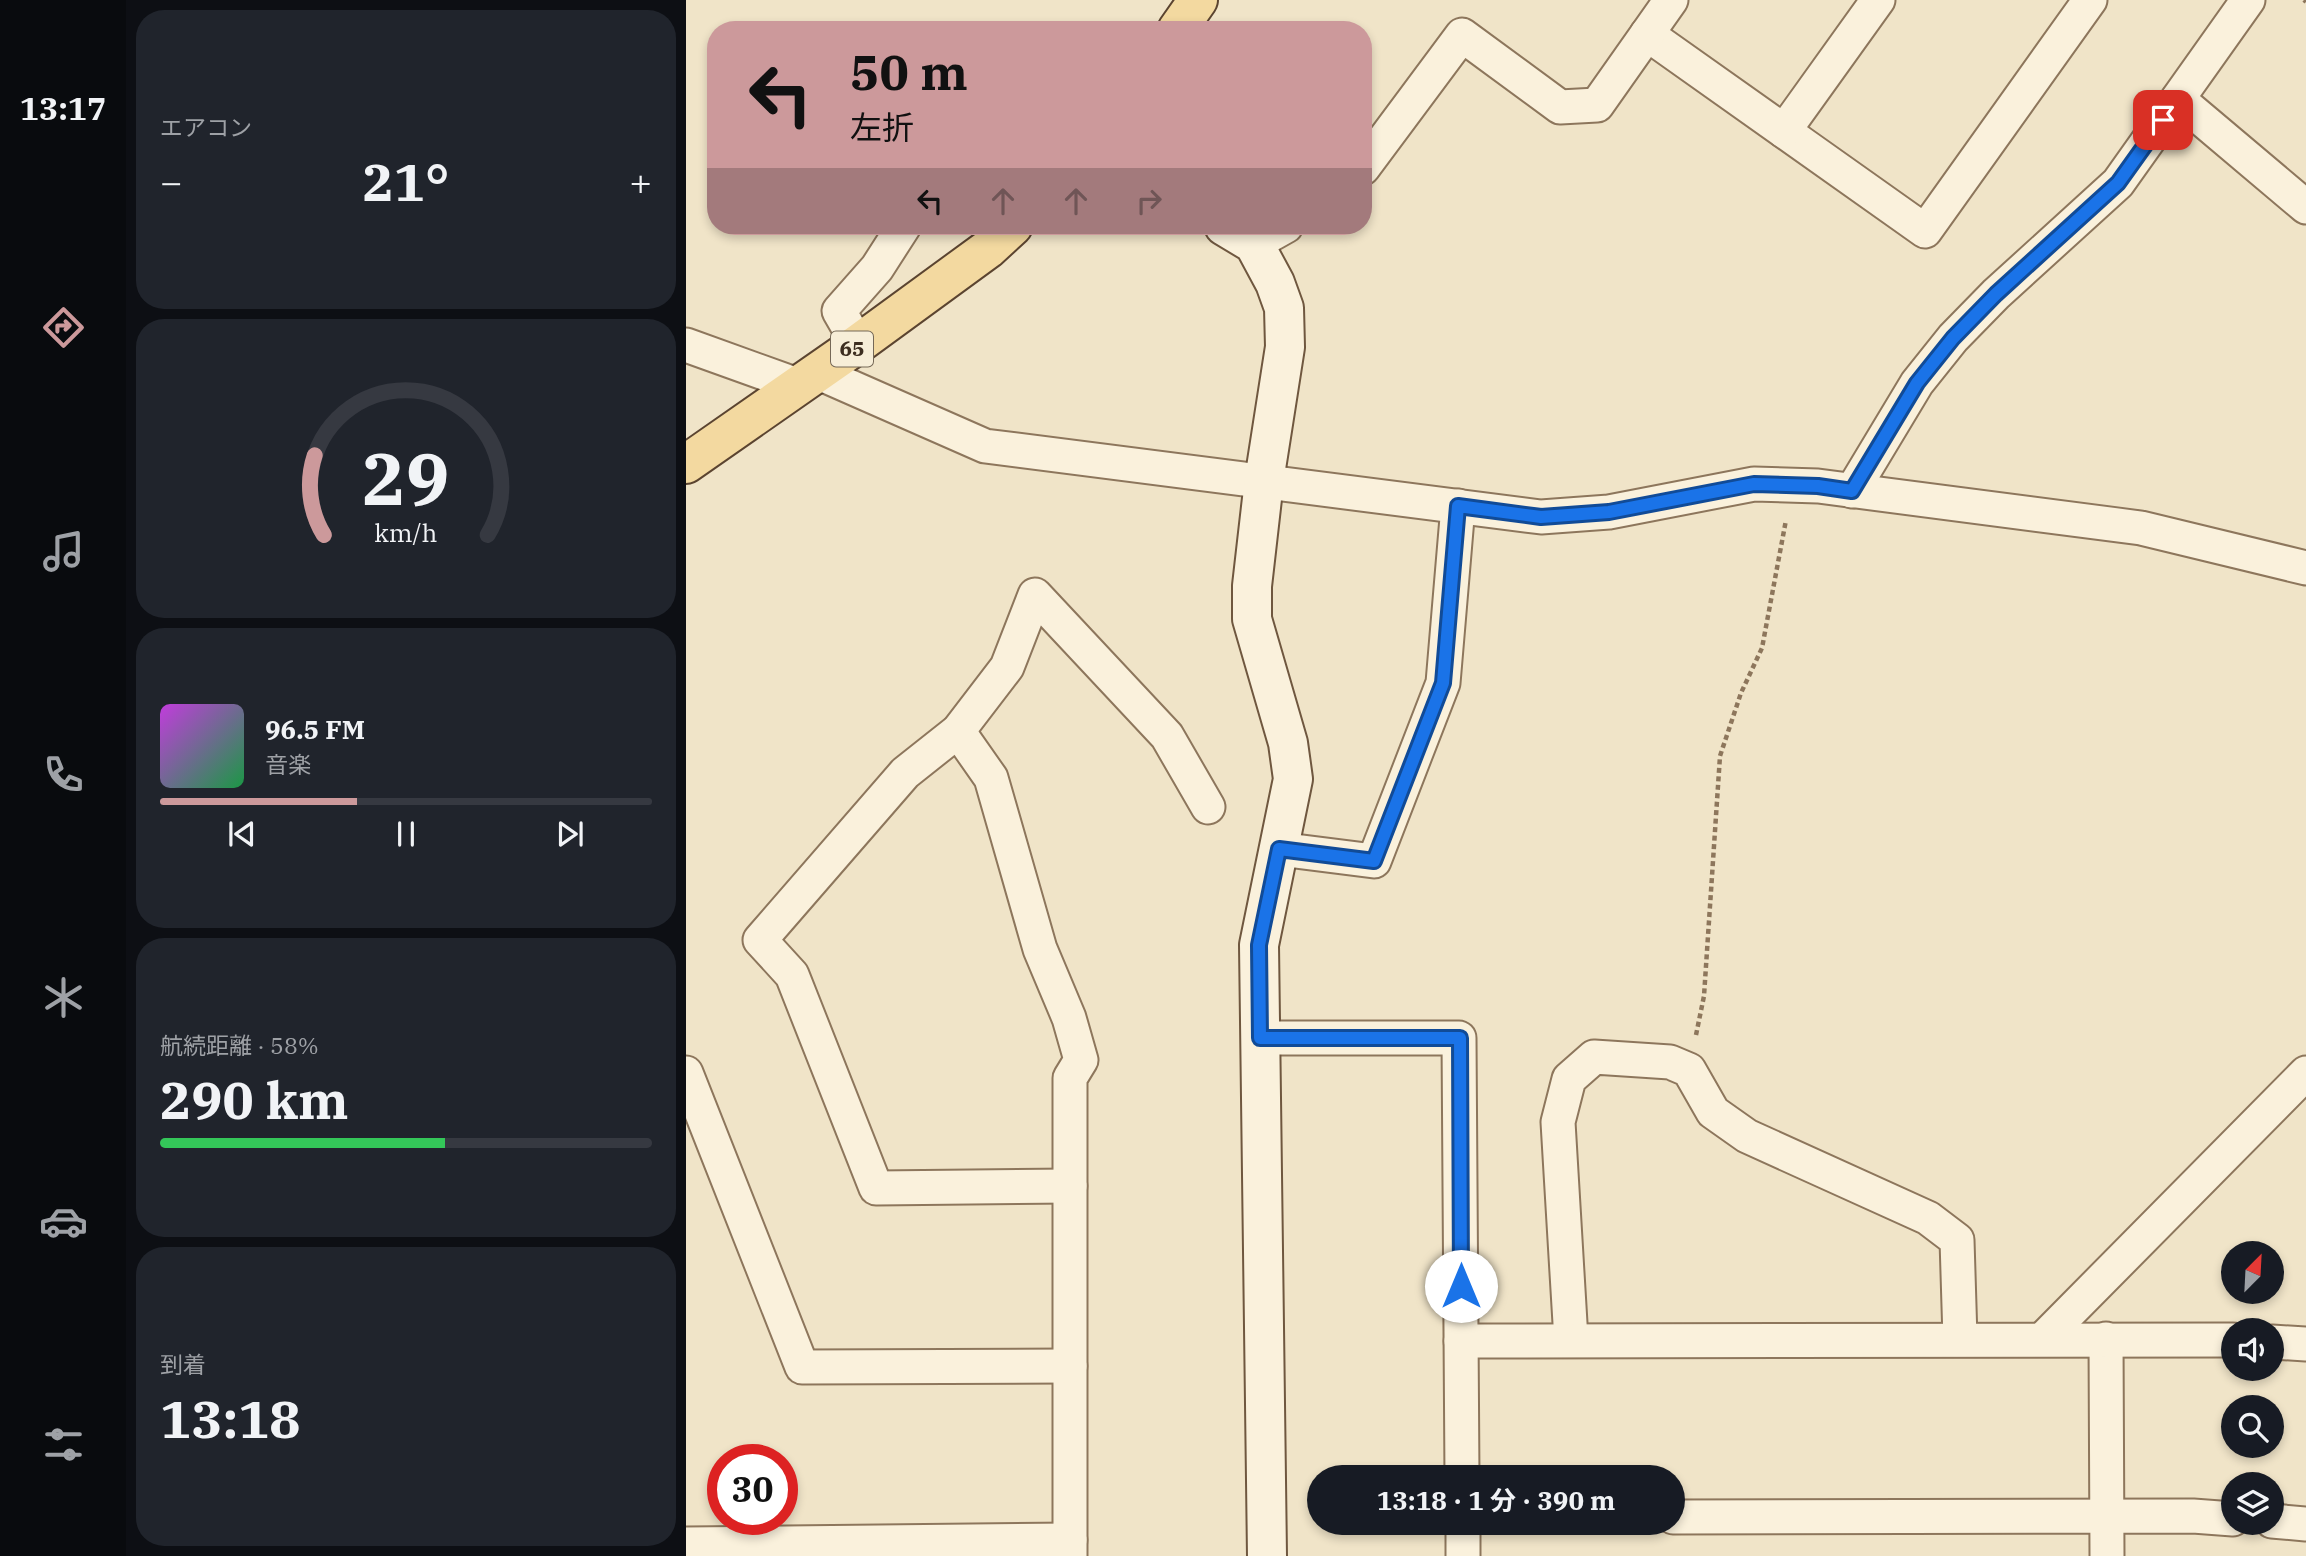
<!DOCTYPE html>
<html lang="ja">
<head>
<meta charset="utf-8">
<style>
  :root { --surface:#171b24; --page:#20242c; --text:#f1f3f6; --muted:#9ea1a6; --line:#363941; --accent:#cc999b }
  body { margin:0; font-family:"IBM Plex Serif","Noto Sans JP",serif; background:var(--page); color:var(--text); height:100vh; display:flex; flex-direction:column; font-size:26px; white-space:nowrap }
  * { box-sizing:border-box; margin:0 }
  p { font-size:23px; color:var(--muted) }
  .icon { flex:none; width:38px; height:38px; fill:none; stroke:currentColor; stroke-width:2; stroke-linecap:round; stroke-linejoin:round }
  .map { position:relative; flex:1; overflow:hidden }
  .sheet { display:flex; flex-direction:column; gap:10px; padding:10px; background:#0d0f14; width:560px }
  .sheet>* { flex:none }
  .guide { position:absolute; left:21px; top:21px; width:665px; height:214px; border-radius:28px; box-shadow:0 4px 10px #0003; background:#cc999b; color:#111; overflow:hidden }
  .needle { width:46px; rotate:24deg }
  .tools { position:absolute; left:1535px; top:1241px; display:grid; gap:14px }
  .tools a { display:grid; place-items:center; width:63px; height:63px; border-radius:50%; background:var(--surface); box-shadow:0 4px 10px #0003; font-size:35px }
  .speed { position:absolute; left:21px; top:1444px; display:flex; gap:14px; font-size:35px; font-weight:700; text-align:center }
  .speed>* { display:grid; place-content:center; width:91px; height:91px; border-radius:50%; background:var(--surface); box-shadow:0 4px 10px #0003; line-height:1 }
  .speed .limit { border:10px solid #d22; background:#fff; color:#111 }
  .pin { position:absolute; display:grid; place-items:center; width:60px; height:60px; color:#fff; margin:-30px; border-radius:14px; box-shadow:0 4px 10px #0006 }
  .me { position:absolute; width:77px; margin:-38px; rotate:0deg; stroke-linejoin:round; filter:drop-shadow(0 0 5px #0008) }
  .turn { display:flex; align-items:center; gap:24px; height:147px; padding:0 28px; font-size:32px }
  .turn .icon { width:91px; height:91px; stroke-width:2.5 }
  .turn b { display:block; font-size:49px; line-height:60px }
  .lanes { display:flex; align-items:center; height:66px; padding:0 28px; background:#0003; justify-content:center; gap:35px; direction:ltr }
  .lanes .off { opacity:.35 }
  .big { font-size:52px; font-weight:700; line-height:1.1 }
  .sheet .tile { flex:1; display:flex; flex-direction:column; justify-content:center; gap:10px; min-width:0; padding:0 24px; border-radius:28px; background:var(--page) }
  .sheet .dial { align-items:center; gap:0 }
  .dial svg { height:182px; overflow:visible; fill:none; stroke:var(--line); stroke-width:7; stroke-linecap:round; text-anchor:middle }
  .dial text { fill:var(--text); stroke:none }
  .song { display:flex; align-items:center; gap:21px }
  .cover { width:84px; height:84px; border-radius:10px; background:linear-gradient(135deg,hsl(290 70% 55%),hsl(140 70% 35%)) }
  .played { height:7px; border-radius:4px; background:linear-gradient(90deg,var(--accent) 40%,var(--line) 40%) }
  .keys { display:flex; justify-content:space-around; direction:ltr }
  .heat { display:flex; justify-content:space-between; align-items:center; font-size:38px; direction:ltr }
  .charge { height:10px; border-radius:5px; background:linear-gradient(90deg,#34c759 58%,var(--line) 0) }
  .trip { position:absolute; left:621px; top:1465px; width:378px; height:70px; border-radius:35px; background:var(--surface); box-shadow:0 4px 10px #0003; font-weight:700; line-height:70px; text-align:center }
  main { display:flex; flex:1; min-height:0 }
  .menu { display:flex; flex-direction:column; width:126px; justify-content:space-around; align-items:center; background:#090b0e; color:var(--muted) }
  .menu .icon { width:49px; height:49px }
  .menu .on { color:var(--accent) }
  .menu b { font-size:32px; color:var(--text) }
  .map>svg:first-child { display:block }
</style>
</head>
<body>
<main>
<nav class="menu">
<b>13:17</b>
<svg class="icon on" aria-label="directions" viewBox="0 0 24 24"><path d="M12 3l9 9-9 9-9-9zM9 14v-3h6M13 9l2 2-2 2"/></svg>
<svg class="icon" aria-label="music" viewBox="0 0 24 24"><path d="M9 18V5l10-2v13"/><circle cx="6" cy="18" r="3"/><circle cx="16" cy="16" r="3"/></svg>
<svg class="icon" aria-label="phone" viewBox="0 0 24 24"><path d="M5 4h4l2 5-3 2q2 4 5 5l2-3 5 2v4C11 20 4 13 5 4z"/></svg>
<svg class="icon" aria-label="climate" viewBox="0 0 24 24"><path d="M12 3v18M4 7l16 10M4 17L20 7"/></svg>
<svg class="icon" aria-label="car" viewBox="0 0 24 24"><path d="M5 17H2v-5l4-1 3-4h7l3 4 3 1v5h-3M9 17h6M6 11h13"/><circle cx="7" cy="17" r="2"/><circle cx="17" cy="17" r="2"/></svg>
<svg class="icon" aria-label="filters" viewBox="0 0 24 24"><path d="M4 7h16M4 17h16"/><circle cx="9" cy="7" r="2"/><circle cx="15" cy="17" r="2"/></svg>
</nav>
<section class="sheet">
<div class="tile"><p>エアコン</p>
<div class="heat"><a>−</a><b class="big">21°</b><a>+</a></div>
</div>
<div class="tile dial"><svg viewBox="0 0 100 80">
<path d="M14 69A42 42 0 1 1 86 69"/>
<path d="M14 69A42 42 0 0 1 10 34" stroke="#cc999b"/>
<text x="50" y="56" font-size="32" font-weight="700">29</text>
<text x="50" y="72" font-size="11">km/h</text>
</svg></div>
<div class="tile">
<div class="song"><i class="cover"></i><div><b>96.5 FM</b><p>音楽</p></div></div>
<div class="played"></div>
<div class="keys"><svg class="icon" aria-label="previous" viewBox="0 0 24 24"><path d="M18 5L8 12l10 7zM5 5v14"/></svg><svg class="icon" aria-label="pause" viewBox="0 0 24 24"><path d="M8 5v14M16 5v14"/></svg><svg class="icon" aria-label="next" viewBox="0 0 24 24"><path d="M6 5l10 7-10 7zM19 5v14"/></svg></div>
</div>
<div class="tile"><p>航続距離 · 58%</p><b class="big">290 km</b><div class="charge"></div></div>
<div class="tile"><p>到着</p><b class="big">13:18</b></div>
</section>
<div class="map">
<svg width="1620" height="1556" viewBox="0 0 1620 1556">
  <rect width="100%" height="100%" fill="#f0e4c8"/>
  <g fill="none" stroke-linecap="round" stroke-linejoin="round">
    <g stroke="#8d765c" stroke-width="37">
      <g id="street">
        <polyline points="961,34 1239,231 1404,0"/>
        <polyline points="1492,99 1620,207"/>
        <polyline points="1098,131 1192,0"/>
        <polyline points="677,168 776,35 874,107 911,105 985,0"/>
        <polyline points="568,244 600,226"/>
        <polyline points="172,344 153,311 191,268 218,226"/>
        <polyline points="0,345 114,386"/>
        <polyline points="133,373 299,446 855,517 923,512 1068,484 1132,486 1455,528 1620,568"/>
        <polyline points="1166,491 1231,383 1267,338 1310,294 1432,183 1562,0"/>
        <polyline points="272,731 305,778 354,949 383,1018 395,1060 384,1078 384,1556"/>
        <polyline points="593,849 688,861 757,683 772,506"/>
        <polyline points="574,1038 773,1038 776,1477"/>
        <polyline points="0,1073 116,1367 384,1366"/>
        <polyline points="384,1186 190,1188 106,975 74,940 219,773 272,731 321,667 349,595 481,736 522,807"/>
        <polyline points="1357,1339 1620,1073"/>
        <polyline points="1420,1339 1421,1556"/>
        <polyline points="885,1340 872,1122 883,1079 908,1057 984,1062 1003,1070 1027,1112 1061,1136 1242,1218 1271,1240 1274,1339"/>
        <polyline points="775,1341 1547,1340"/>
        <polyline points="1586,1342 1620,1344"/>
        <polyline points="987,1517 1507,1516 1547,1519"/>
        <polyline points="1586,1521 1620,1524"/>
        <polyline points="777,1522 777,1556"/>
        <polyline points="0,1544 384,1540"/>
      </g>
    </g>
    <g stroke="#6f573f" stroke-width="42">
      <polyline id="secondary" points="538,226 568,244 589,283 598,308 599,347 578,481 566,586 566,619 602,743 607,779 573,945 581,1556"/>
    </g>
    <g stroke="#5b4430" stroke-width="42">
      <g id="primary">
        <polyline points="491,30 512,0"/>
        <polyline points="0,464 172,344 302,249 327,226"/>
      </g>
    </g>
    <g stroke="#8d765c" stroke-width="4.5" stroke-dasharray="5 3.5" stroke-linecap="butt">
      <polyline points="1618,0 1620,2"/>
      <polyline points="1010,1035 1018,996 1034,756 1055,693 1076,648 1100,520"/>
    </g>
    <use href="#street" stroke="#faf1dc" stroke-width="33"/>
    <use href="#secondary" stroke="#faf1dc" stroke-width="38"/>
    <use href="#primary" stroke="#f3d9a0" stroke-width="38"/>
  </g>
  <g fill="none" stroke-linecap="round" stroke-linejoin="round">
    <g stroke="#114b97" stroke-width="18">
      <polyline id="route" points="775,1286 774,1038 574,1038 573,945 593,849 688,861 757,683 772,506 855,517 923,512 1068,484 1132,486 1166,491 1231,383 1267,338 1310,294 1432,183 1477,120"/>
    </g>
    <use href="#route" stroke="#1a73e8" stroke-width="12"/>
  </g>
  <g text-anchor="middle" stroke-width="5" stroke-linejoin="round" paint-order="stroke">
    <rect fill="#f7eed8" stroke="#756857" stroke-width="2" x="145" y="331.5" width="42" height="35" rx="5"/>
    <g font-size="21" font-weight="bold" fill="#3d2e20">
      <text x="166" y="356">65</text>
    </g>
  </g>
</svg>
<div class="tools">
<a><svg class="needle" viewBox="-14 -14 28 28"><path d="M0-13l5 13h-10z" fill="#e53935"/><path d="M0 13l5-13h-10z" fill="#9ea1a6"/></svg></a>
<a><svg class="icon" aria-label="sound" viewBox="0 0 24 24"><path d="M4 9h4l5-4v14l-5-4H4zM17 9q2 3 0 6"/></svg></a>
<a><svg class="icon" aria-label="search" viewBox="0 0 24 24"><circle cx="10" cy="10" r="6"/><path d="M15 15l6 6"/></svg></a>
<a><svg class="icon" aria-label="layers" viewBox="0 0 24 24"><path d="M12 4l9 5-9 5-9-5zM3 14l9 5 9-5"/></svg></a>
</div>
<div class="speed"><div class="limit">30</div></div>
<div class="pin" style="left:1477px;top:120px;background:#d93025"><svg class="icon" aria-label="arrive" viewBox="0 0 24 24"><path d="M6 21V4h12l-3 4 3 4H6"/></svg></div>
<svg class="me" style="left:775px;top:1286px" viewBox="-20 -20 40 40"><circle r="19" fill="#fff"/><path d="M0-13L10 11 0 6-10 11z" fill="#1a73e8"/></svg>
<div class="trip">13:18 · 1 分 · 390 m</div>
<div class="guide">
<div class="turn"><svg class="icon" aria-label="left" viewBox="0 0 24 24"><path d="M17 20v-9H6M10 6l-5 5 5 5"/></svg><div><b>50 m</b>左折</div></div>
<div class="lanes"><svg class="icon" aria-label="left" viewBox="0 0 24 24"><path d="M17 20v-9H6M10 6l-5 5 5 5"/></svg><svg class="icon off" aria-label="ahead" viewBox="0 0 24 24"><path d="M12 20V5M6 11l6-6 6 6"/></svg><svg class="icon off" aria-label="ahead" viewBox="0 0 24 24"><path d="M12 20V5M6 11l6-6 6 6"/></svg><svg class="icon off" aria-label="right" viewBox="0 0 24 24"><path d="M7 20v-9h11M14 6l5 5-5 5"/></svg></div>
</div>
</div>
</main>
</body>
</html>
